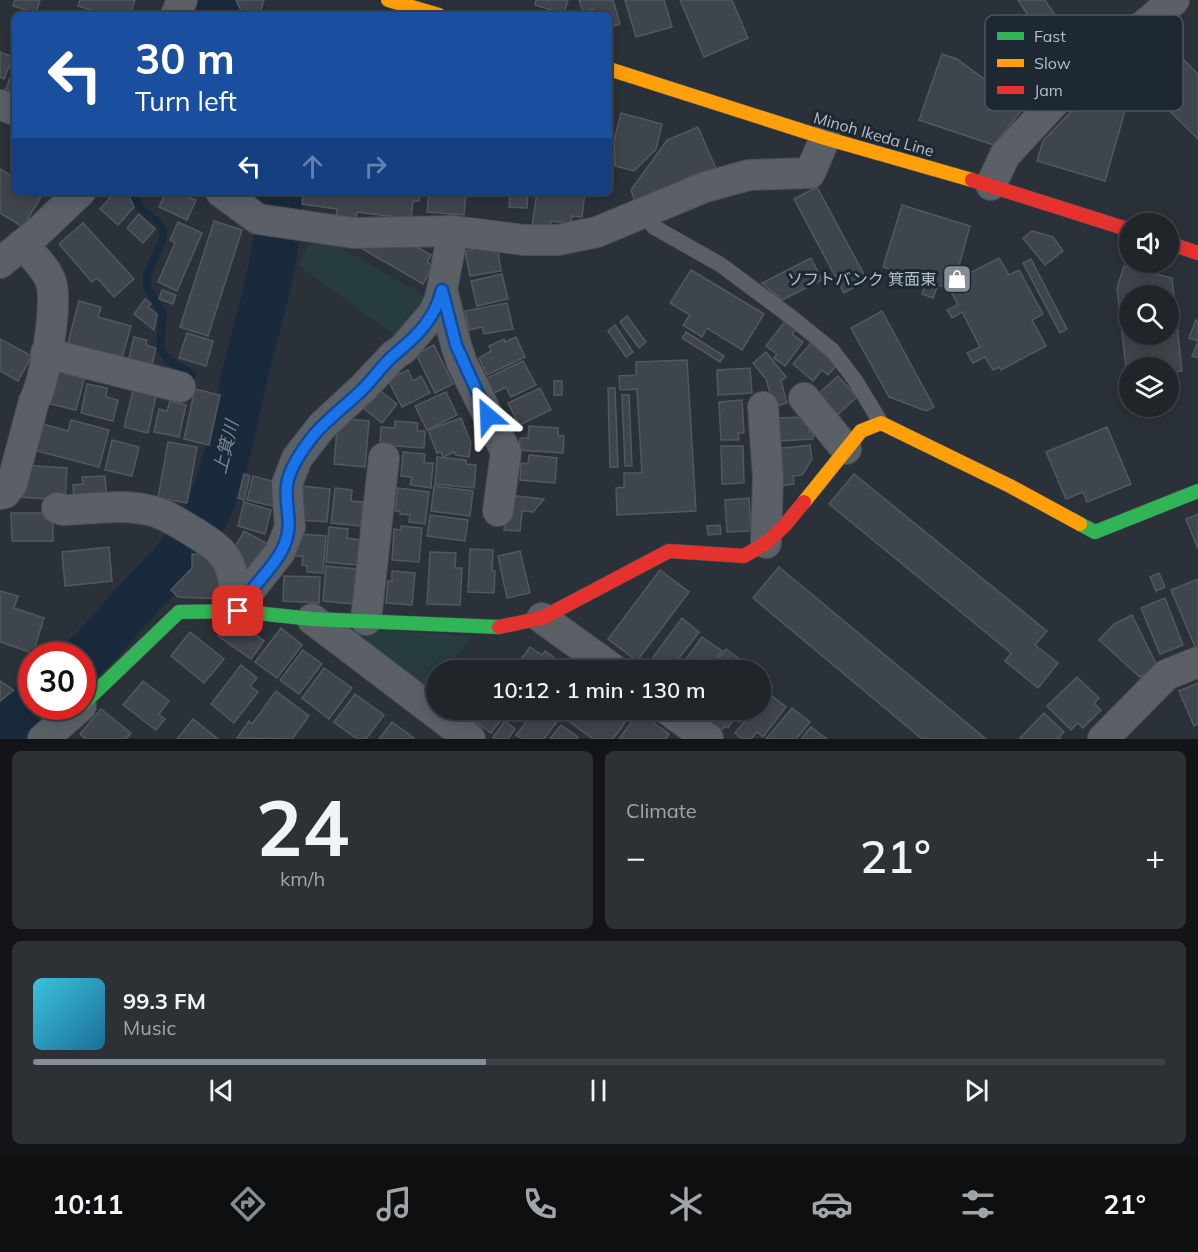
<!DOCTYPE html>
<html lang="en">
<head>
<meta charset="utf-8">
<style>
  :root { --surface:#20252a; --page:#2d3136; --text:#f1f3f6; --muted:#a2a5a8; --line:#3d4247; --accent:#848d96 }
  body { margin:0; font-family:Mulish,"Noto Sans JP",sans-serif; background:var(--page); color:var(--text); height:100vh; display:flex; flex-direction:column; font-size:22px; white-space:nowrap }
  * { box-sizing:border-box; margin:0 }
  p { font-size:20px; color:var(--muted) }
  .icon { flex:none; width:33px; height:33px; fill:none; stroke:currentColor; stroke-width:2; stroke-linecap:round; stroke-linejoin:round }
  .map { position:relative; height:739px; overflow:hidden }
  .drawer { display:flex; flex-direction:column; gap:12px; padding:12px; background:#121417; flex:1 }
  .drawer>* { flex:none }
  .top-card { position:absolute; left:12px; top:12px; width:600px; height:183px; border-radius:9px; box-shadow:0 3px 15px #0003,0 0 0 2px var(--line); background:#1a4fa0; color:#fff; overflow:hidden }
  .tools { position:absolute; left:1119px; top:213px; display:grid; gap:12px }
  .tools a { display:grid; place-items:center; width:60px; height:60px; border-radius:50%; background:var(--surface); box-shadow:0 3px 15px #0003,0 0 0 2px var(--line); font-size:30px }
  .speed { position:absolute; left:18px; top:642px; display:flex; gap:12px; font-size:30px; font-weight:700; text-align:center }
  .speed>* { display:grid; place-content:center; width:78px; height:78px; border-radius:50%; background:var(--surface); box-shadow:0 3px 15px #0003,0 0 0 2px var(--line); line-height:1 }
  .speed .limit { border:9px solid #d22; background:#fff; color:#111 }
  .pin { position:absolute; display:grid; place-items:center; width:51px; height:51px; color:#fff; margin:-26px; border-radius:12px; box-shadow:0 3px 9px #0006 }
  .me { position:absolute; width:66px; margin:-33px; rotate:334deg; stroke-linejoin:round; filter:drop-shadow(0 0 4px #0008) }
  .turn { display:flex; align-items:center; gap:21px; height:126px; padding:0 24px; font-size:27px }
  .turn .icon { width:78px; height:78px; stroke-width:2.5 }
  .turn b { display:block; font-size:42px; line-height:51px }
  .lanes { display:flex; align-items:center; height:57px; padding:0 24px; background:#0003; justify-content:center; gap:30px; direction:ltr }
  .lanes .off { opacity:.35 }
  .big { font-size:45px; font-weight:600; line-height:1.1 }
  .drawer .card { flex:1; display:flex; flex-direction:column; justify-content:center; gap:9px; min-width:0; padding:0 21px; border-radius:9px; background:var(--page) }
  .drawer .dial { align-items:center; gap:0 }
  .dial b { font-size:78px; line-height:1 }
  .song { display:flex; align-items:center; gap:18px }
  .cover { width:72px; height:72px; border-radius:9px; background:linear-gradient(135deg,hsl(190 70% 55%),hsl(200 70% 35%)) }
  .played { height:6px; border-radius:3px; background:linear-gradient(90deg,var(--accent) 40%,var(--line) 40%) }
  .keys { display:flex; justify-content:space-around; direction:ltr }
  .heat { display:flex; justify-content:space-between; align-items:center; font-size:33px; direction:ltr }
  .drawer .tiles { flex:1; display:grid; gap:12px; grid-template-columns:1fr 1fr }
  .card:last-child { grid-column:span 2 }
  .trip { position:absolute; left:426px; top:660px; width:345px; height:60px; border-radius:30px; background:var(--surface); box-shadow:0 3px 15px #0003,0 0 0 2px var(--line); font-weight:600; line-height:60px; text-align:center }
  .menu { display:flex; height:96px; justify-content:space-around; align-items:center; background:#0d0f11; color:var(--muted) }
  .menu .icon { width:42px; height:42px }
  .menu .on { color:var(--accent) }
  .menu b { font-size:27px; color:var(--text) }
  .map>svg:first-child { display:block }
</style>
</head>
<body>
<div class="map">
<svg width="1198" height="739" viewBox="0 0 1198 739">
  <rect width="100%" height="100%" fill="#2a3138"/>
  <g fill="#273c3e">
    <polygon points="313,238 336,245 425,296 408,327 397,337 298,265"/>
    <polygon points="368,629 472,636 448,670 436,670 436,686 433,692 363,642"/>
  </g>
  <g fill="none" stroke-linecap="round" stroke-linejoin="round">
    <polyline stroke="#192a3c" stroke-width="8" points="132,192 142,211 158,222 163,230 163,239 147,275 147,284 148,289 163,314 160,348 168,360 192,374"/>
    <g stroke="#192a3c" stroke-width="46">
      <polyline points="217,6 221,15"/>
      <path d="M82,659C100,645 114,626 129,609C155,581 185,553 204,518C226,477 235,416 246,370C260,313 281,250 279,192"/>
      <polyline points="0,729 32,702"/>
    </g>
  </g>
  <g fill="#3f454c" stroke="#52585f" stroke-width="1.5" fill-rule="evenodd">
    <polygon points="15,0 40,0 36,13 13,6"/>
    <polygon points="80,0 135,0 130,15 106,15 78,6"/>
    <polygon points="236,0 264,0 259,15 243,15"/>
    <polygon points="536,0 568,0 564,14 535,5"/>
    <polygon points="579,0 613,0 620,24 615,26 613,18 609,19 609,15 595,15 593,9 583,12"/>
    <polygon points="625,0 664,0 672,27 636,37"/>
    <polygon points="680,0 732,0 748,38 704,57"/>
    <polygon points="1018,0 1045,0 1078,50 1059,63"/>
    <polygon points="1159,35 1198,74 1198,139 1126,68"/>
    <polygon points="0,52 13,57 4,79 0,77"/>
    <polygon points="942,54 957,59 1023,108 994,145 919,120"/>
    <polygon points="15,64 15,102 3,97"/>
    <polygon points="1087,95 1126,107 1105,181 1037,161 1043,141"/>
    <polygon points="621,113 662,124 656,149 634,171 615,166 614,141"/>
    <polygon points="698,127 717,171 636,204 631,190 667,140"/>
    <polygon points="0,169 15,178 15,192 44,192 23,227 0,213"/>
    <polygon points="817,187 867,280 844,293 794,199"/>
    <polygon points="115,192 127,192 134,207 118,225 100,209"/>
    <polygon points="166,192 193,192 190,198 196,200 187,220 159,207"/>
    <polygon points="303,192 420,192 419,201 413,201 411,219 357,212 356,218 336,216 337,209 302,204"/>
    <polygon points="429,192 466,193 464,215 427,212"/>
    <polygon points="510,192 528,192 527,208 509,207"/>
    <polygon points="537,192 585,192 582,217 572,216 571,223 551,221 550,230 532,227"/>
    <polygon points="902,205 970,226 959,266 972,272 999,258 1009,275 1019,270 1043,314 1032,320 1046,346 1001,370 999,367 993,370 985,357 973,363 967,353 980,347 962,312 952,318 947,310 958,305 949,288 938,285 933,298 922,294 926,281 883,267"/>
    <polygon points="139,214 155,229 143,243 127,228"/>
    <polygon points="214,221 242,230 208,336 180,327"/>
    <polygon points="178,222 202,233 177,291 158,282 175,243 170,240"/>
    <polygon points="83,223 134,279 114,297 97,278 92,282 59,244"/>
    <polygon points="1032,231 1053,237 1063,251 1045,265 1023,238"/>
    <polygon points="399,237 431,255 427,262 433,266 423,284 354,244"/>
    <polygon points="497,245 501,271 470,276 465,251"/>
    <polygon points="811,258 822,280 782,300 762,283"/>
    <polygon points="1031,259 1067,329 1060,333 1023,263"/>
    <path d="M1124,266L1172,278L1182,371L1168,373V368H1130V377H1127L1117,288ZM1130,296H1168V334H1130Z"/>
    <polygon points="691,270 764,314 742,350 707,328 702,337 683,325 690,315 670,303"/>
    <polygon points="502,274 508,299 477,306 471,281"/>
    <polygon points="162,290 176,295 173,304 159,299"/>
    <polygon points="145,299 151,304 148,307 157,314 154,330 134,314"/>
    <polygon points="79,301 101,307 98,317 131,326 122,358 68,343"/>
    <polygon points="507,303 513,329 484,334 482,327 469,330 465,311"/>
    <polygon points="882,311 934,407 926,411 889,397 851,328"/>
    <polygon points="627,316 646,342 639,348 620,322"/>
    <polygon points="786,320 797,328 792,334 803,342 785,366 774,358 777,354 766,346"/>
    <polygon points="1196,320 1198,321 1198,358 1192,356 1198,341 1189,338"/>
    <polygon points="615,325 633,352 626,357 608,331"/>
    <polygon points="686,332 724,356 720,362 682,338"/>
    <polygon points="187,333 213,341 206,366 179,358"/>
    <polygon points="134,337 147,340 146,345 156,348 151,368 128,362"/>
    <polygon points="516,337 525,357 487,375 479,358 491,351 489,346 504,339 505,342"/>
    <polygon points="0,339 32,356 18,381 0,371"/>
    <polygon points="811,343 837,365 828,375 822,370 813,381 793,364"/>
    <polygon points="434,345 453,384 435,393 416,354"/>
    <polygon points="766,352 786,377 781,381 787,403 774,407 766,379 753,363"/>
    <polygon points="687,360 696,511 617,515 616,488 624,487 624,473 642,473 637,389 620,390 619,376 636,375 636,362"/>
    <polygon points="523,361 536,385 511,397 506,387 492,394 485,379"/>
    <polygon points="750,368 752,393 718,395 717,370"/>
    <polygon points="58,369 85,376 76,410 50,404"/>
    <polygon points="408,370 413,381 421,376 430,393 402,407 388,380"/>
    <polygon points="838,376 857,397 834,418 815,397"/>
    <rect x="554" y="381" width="8" height="14"/>
    <polygon points="87,384 107,388 106,397 118,400 113,421 81,413"/>
    <polygon points="373,385 397,404 382,423 358,404"/>
    <polygon points="540,388 551,410 519,425 508,403"/>
    <polygon points="608,388 615,388 618,467 610,467"/>
    <polygon points="195,389 220,395 209,445 184,439"/>
    <polygon points="133,391 156,396 148,433 124,427"/>
    <polygon points="446,392 457,415 427,430 415,406"/>
    <polygon points="622,395 629,395 632,466 625,466"/>
    <polygon points="742,400 744,433 738,433 739,440 721,440 719,402"/>
    <polygon points="170,401 186,405 179,437 154,432 159,409 167,411"/>
    <polygon points="803,417 804,424 809,424 809,432 813,432 813,439 779,441 777,418"/>
    <polygon points="338,418 369,421 365,467 334,464"/>
    <polygon points="461,418 471,443 469,457 456,455 454,452 443,457 441,452 437,453 428,430"/>
    <polygon points="71,420 109,430 99,467 29,449 36,422 68,431"/>
    <polygon points="395,421 418,423 417,431 425,431 424,448 380,445 381,427 395,428"/>
    <polygon points="529,426 558,428 558,435 564,436 563,453 519,450 520,438 528,438"/>
    <polygon points="1107,427 1131,484 1087,502 1083,492 1066,499 1046,452"/>
    <polygon points="112,440 139,447 132,476 105,470"/>
    <polygon points="168,442 197,447 187,503 158,498"/>
    <polygon points="810,445 812,459 802,475 793,476 794,484 780,486 775,449"/>
    <polygon points="721,446 743,446 744,483 722,484"/>
    <polygon points="403,452 425,454 424,463 433,463 431,488 410,485 412,477 401,476"/>
    <polygon points="529,455 557,458 555,483 520,480 521,463 528,464"/>
    <polygon points="437,457 466,460 466,464 476,465 474,488 435,484"/>
    <polygon points="20,465 67,468 65,500 19,497"/>
    <polygon points="244,474 250,476 244,500 238,498"/>
    <polygon points="854,474 1047,631 1035,645 1058,663 1038,688 1005,661 1011,653 829,504"/>
    <polygon points="105,476 107,500 74,502 73,485 83,484 82,477"/>
    <polygon points="253,476 279,483 273,506 247,500"/>
    <polygon points="302,486 330,489 327,522 299,520"/>
    <polygon points="434,486 473,491 470,516 431,511"/>
    <polygon points="335,488 352,490 351,501 363,502 361,526 331,523"/>
    <polygon points="398,488 429,492 425,524 409,522 410,515 400,514 400,511 395,511"/>
    <polygon points="508,495 544,499 533,512 522,511 520,531 504,530"/>
    <polygon points="749,498 751,531 727,532 725,500"/>
    <polygon points="244,502 271,510 265,534 238,526"/>
    <polygon points="11,513 53,513 53,541 12,541"/>
    <polygon points="1198,514 1198,549 1186,519"/>
    <polygon points="430,515 468,520 465,541 427,536"/>
    <polygon points="720,525 721,534 708,535 707,526"/>
    <polygon points="401,526 422,528 419,562 392,560 394,529 401,530"/>
    <polygon points="329,527 348,529 347,538 360,540 358,565 326,562"/>
    <polygon points="244,531 268,544 252,573 239,566 233,551"/>
    <polygon points="299,534 326,536 323,573 307,572 307,566 302,565 303,556 294,556 295,549 298,549"/>
    <polygon points="109,547 112,581 65,586 62,552"/>
    <polygon points="470,549 493,550 492,571 495,571 494,593 468,592"/>
    <polygon points="520,551 530,593 507,598 498,556"/>
    <polygon points="430,552 456,553 455,568 462,568 460,605 427,604"/>
    <polygon points="192,554 217,556 223,599 178,597 171,590 192,568"/>
    <polygon points="326,566 357,569 353,604 323,601"/>
    <polygon points="779,567 986,739 922,739 753,598"/>
    <polygon points="660,570 689,592 637,661 608,639"/>
    <polygon points="392,571 415,573 412,605 386,603 388,581 392,581"/>
    <polygon points="1159,573 1165,587 1156,591 1150,577"/>
    <polygon points="284,576 320,577 319,603 283,601"/>
    <polygon points="1198,579 1198,648 1196,649 1171,590"/>
    <polygon points="0,591 18,596 14,608 44,618 33,653 0,642"/>
    <polygon points="1165,598 1183,645 1160,654 1141,608"/>
    <polygon points="1132,615 1158,668 1140,677 1099,640 1114,624"/>
    <polygon points="682,618 699,632 670,670 653,657"/>
    <polygon points="225,627 246,627 264,641 251,659 218,636"/>
    <polygon points="281,628 302,645 277,678 255,662"/>
    <polygon points="190,632 224,659 204,683 171,656"/>
    <polygon points="702,637 722,651 708,670 678,670"/>
    <polygon points="530,647 542,655 545,651 572,670 513,670"/>
    <polygon points="726,649 746,664 742,670 710,670"/>
    <polygon points="303,650 322,664 299,694 280,680"/>
    <polygon points="466,660 480,670 458,670"/>
    <polygon points="241,665 257,678 250,686 258,692 234,723 211,704"/>
    <polygon points="324,668 352,688 329,719 302,698"/>
    <polygon points="1077,677 1099,698 1094,703 1101,710 1083,728 1078,723 1071,730 1047,706"/>
    <polygon points="0,681 14,690 0,701"/>
    <polygon points="143,681 169,701 159,714 165,719 156,730 123,705"/>
    <polygon points="1198,683 1198,724 1194,726 1179,691"/>
    <polygon points="276,691 309,716 292,739 237,738 249,721 252,724"/>
    <polygon points="767,692 786,707 763,737 757,732 751,739 742,739 735,733 754,710 760,710 760,701"/>
    <polygon points="355,694 384,715 366,739 357,739 334,722"/>
    <polygon points="792,708 810,722 796,739 766,739"/>
    <polygon points="101,709 131,733 126,739 85,739 80,734"/>
    <polygon points="459,710 509,710 491,733"/>
    <polygon points="535,710 547,710 559,719 544,739 522,739 516,735"/>
    <polygon points="580,710 610,710 626,721 613,739 593,739 570,722"/>
    <polygon points="717,710 748,710 739,722 734,719 728,728 725,726 721,731 708,722"/>
    <polygon points="639,712 669,734 666,739 619,739"/>
    <polygon points="1044,713 1064,732 1059,737 1061,739 1019,739"/>
    <polygon points="193,719 218,739 177,739"/>
    <polygon points="505,721 515,729 508,739 496,739 493,737"/>
    <polygon points="392,722 414,738 413,739 379,739"/>
    <polygon points="561,725 578,737 577,739 550,739"/>
    <polygon points="811,727 827,739 801,739"/>
  </g>
  <g fill="none" stroke-linecap="round" stroke-linejoin="round">
    <g stroke="#484e55" stroke-width="16">
      <polyline id="lane" points="643,213 654,227 721,265 791,317 832,350 855,380 881,423"/>
    </g>
    <g stroke="#484e55" stroke-width="32">
      <g id="street">
        <polyline points="176,15 182,0"/>
        <polyline points="0,105 15,110"/>
        <polyline points="991,185 1005,155 1058,98 1174,0"/>
        <polyline points="221,192 258,219 353,233 453,231 524,240 558,240 597,232 705,187 749,175 810,173 825,138"/>
        <polyline points="0,263 38,232 80,192"/>
        <polyline points="442,290 456,345 462,363 506,452 498,511"/>
        <polyline points="46,353 180,387"/>
        <polyline points="804,398 846,449"/>
        <polyline points="763,407 768,477 766,543"/>
        <path d="M0,494L5,493L12,484L34,401C45,383 58,302 51,282C46,267 32,256 23,244"/>
        <path d="M57,508L64,510C92,509 125,503 152,511C168,515 183,526 197,534C209,542 221,549 228,562C235,576 235,595 238,611"/>
        <polyline points="238,611 251,589 280,552 290,527 287,484 297,458 322,426 363,388 394,355 403,349 432,315 439,302 442,290 453,231"/>
        <polyline points="542,618 614,670"/>
        <polyline points="312,619 470,739"/>
        <polyline points="366,620 384,458"/>
        <polyline points="668,710 708,739"/>
        <polyline points="43,739 81,706"/>
        <polyline points="1103,739 1166,675 1198,662"/>
      </g>
    </g>
    <g stroke="#484e55" stroke-width="15">
      <g id="fast">
        <polyline points="1080,524 1095,532 1198,491"/>
        <polyline points="82,705 179,612 238,611 312,619 499,627"/>
      </g>
    </g>
    <g stroke="#484e55" stroke-width="15">
      <g id="slow">
        <polyline points="388,0 439,15"/>
        <polyline points="609,69 825,138 972,180"/>
        <polyline points="804,502 861,431 881,423 1010,486 1080,524"/>
      </g>
    </g>
    <g stroke="#484e55" stroke-width="15">
      <g id="jam">
        <polyline points="972,180 1130,230"/>
        <polyline points="1168,243 1198,253"/>
        <polyline points="499,627 542,618 669,551 744,556 766,543 785,525 804,502"/>
      </g>
    </g>
    <use href="#lane" stroke="#5a6066" stroke-width="15"/>
    <use href="#street" stroke="#5a6066" stroke-width="30"/>
    <use href="#fast" stroke="#30b455" stroke-width="14"/>
    <use href="#slow" stroke="#ff9f0a" stroke-width="14"/>
    <use href="#jam" stroke="#e5322d" stroke-width="14"/>
  </g>
  <g fill="none" stroke-linecap="round" stroke-linejoin="round">
    <g stroke="#114b97" stroke-width="15">
      <path id="route" d="M238,611C249,589 269,573 281,552C296,524 284,511 287,485C289,468 303,449 313,436C328,418 347,405 363,389C374,378 383,364 394,355C416,337 435,319 442,290L456,345L488,416"/>
    </g>
    <use href="#route" stroke="#1a73e8" stroke-width="10"/>
  </g>
  <defs>
    <g id="shop-square" transform="scale(1.5)"><rect x="-9" y="-9" width="18" height="18" rx="4" fill="#848d96" stroke="#1d2833"/><path d="M-5-2.5h2.3a2.7 3.5 0 0 1 5.4 0H5L5.5 6h-11ZM-1.5-2.5h3a1.5 2.3 0 0 0-3 0Z" fill="#fff"/></g>
  </defs>
  <g fill-rule="evenodd">
    <use href="#shop-square" x="957" y="279"/>
  </g>
  <g text-anchor="middle" stroke-width="6" stroke-linejoin="round" paint-order="stroke">
    <g font-size="16" fill="#b4bec9" stroke="#1d2833">
      <text transform="translate(874 134) rotate(16)" y="6">Minoh Ikeda Line</text>
    </g>
    <g font-size="16" fill="#b4bec9" stroke="#1d2833" text-anchor="end">
      <text x="936" y="285">ソフトバンク 箕面東</text>
    </g>
    <g font-size="18" font-style="italic" fill="#6d8ba8" stroke="#1d2833">
      <text transform="translate(226 447) rotate(-76)" y="6">上箕川</text>
    </g>
  </g>
  <rect x="985" y="15" width="198" height="96" rx="9" fill="#1d2833" stroke="#4a5560" stroke-width="1.5"/>
  <rect x="997" y="32" width="27" height="8" fill="#30b455"/>
  <rect x="997" y="59" width="27" height="8" fill="#ff9f0a"/>
  <rect x="997" y="86" width="27" height="8" fill="#e5322d"/>
  <g font-size="16" fill="#b4bec9">
    <text x="1034" y="42">Fast</text>
    <text x="1034" y="69">Slow</text>
    <text x="1034" y="96">Jam</text>
  </g>
</svg>
<div class="tools">
<a><svg class="icon" aria-label="sound" viewBox="0 0 24 24"><path d="M4 9h4l5-4v14l-5-4H4zM17 9q2 3 0 6"/></svg></a>
<a><svg class="icon" aria-label="search" viewBox="0 0 24 24"><circle cx="10" cy="10" r="6"/><path d="M15 15l6 6"/></svg></a>
<a><svg class="icon" aria-label="layers" viewBox="0 0 24 24"><path d="M12 4l9 5-9 5-9-5zM3 14l9 5 9-5"/></svg></a>
</div>
<div class="speed"><div class="limit">30</div></div>
<div class="pin" style="left:238px;top:611px;background:#d93025"><svg class="icon" aria-label="arrive" viewBox="0 0 24 24"><path d="M6 21V4h12l-3 4 3 4H6"/></svg></div>
<svg class="me" style="left:488px;top:416px" viewBox="-20 -20 40 40"><path d="M0-17L14 15 0 8-14 15z" fill="#1a73e8" stroke="#fff" stroke-width="4"/></svg>
<div class="trip">10:12 · 1 min · 130 m</div>
<div class="top-card">
<div class="turn"><svg class="icon" aria-label="left" viewBox="0 0 24 24"><path d="M17 20v-9H6M10 6l-5 5 5 5"/></svg><div><b>30 m</b>Turn left</div></div>
<div class="lanes"><svg class="icon" aria-label="left" viewBox="0 0 24 24"><path d="M17 20v-9H6M10 6l-5 5 5 5"/></svg><svg class="icon off" aria-label="ahead" viewBox="0 0 24 24"><path d="M12 20V5M6 11l6-6 6 6"/></svg><svg class="icon off" aria-label="right" viewBox="0 0 24 24"><path d="M7 20v-9h11M14 6l5 5-5 5"/></svg></div>
</div>
</div>
<section class="drawer">
<div class="tiles">
<div class="card dial"><b>24</b><p>km/h</p></div>
<div class="card"><p>Climate</p>
<div class="heat"><a>−</a><b class="big">21°</b><a>+</a></div>
</div>
<div class="card">
<div class="song"><i class="cover"></i><div><b>99.3 FM</b><p>Music</p></div></div>
<div class="played"></div>
<div class="keys"><svg class="icon" aria-label="previous" viewBox="0 0 24 24"><path d="M18 5L8 12l10 7zM5 5v14"/></svg><svg class="icon" aria-label="pause" viewBox="0 0 24 24"><path d="M8 5v14M16 5v14"/></svg><svg class="icon" aria-label="next" viewBox="0 0 24 24"><path d="M6 5l10 7-10 7zM19 5v14"/></svg></div>
</div>
</div>
</section>
<nav class="menu">
<b>10:11</b>
<svg class="icon on" aria-label="directions" viewBox="0 0 24 24"><path d="M12 3l9 9-9 9-9-9zM9 14v-3h6M13 9l2 2-2 2"/></svg>
<svg class="icon" aria-label="music" viewBox="0 0 24 24"><path d="M9 18V5l10-2v13"/><circle cx="6" cy="18" r="3"/><circle cx="16" cy="16" r="3"/></svg>
<svg class="icon" aria-label="phone" viewBox="0 0 24 24"><path d="M5 4h4l2 5-3 2q2 4 5 5l2-3 5 2v4C11 20 4 13 5 4z"/></svg>
<svg class="icon" aria-label="climate" viewBox="0 0 24 24"><path d="M12 3v18M4 7l16 10M4 17L20 7"/></svg>
<svg class="icon" aria-label="car" viewBox="0 0 24 24"><path d="M5 17H2v-5l4-1 3-4h7l3 4 3 1v5h-3M9 17h6M6 11h13"/><circle cx="7" cy="17" r="2"/><circle cx="17" cy="17" r="2"/></svg>
<svg class="icon" aria-label="filters" viewBox="0 0 24 24"><path d="M4 7h16M4 17h16"/><circle cx="9" cy="7" r="2"/><circle cx="15" cy="17" r="2"/></svg>
<b>21°</b>
</nav>
</body>
</html>
